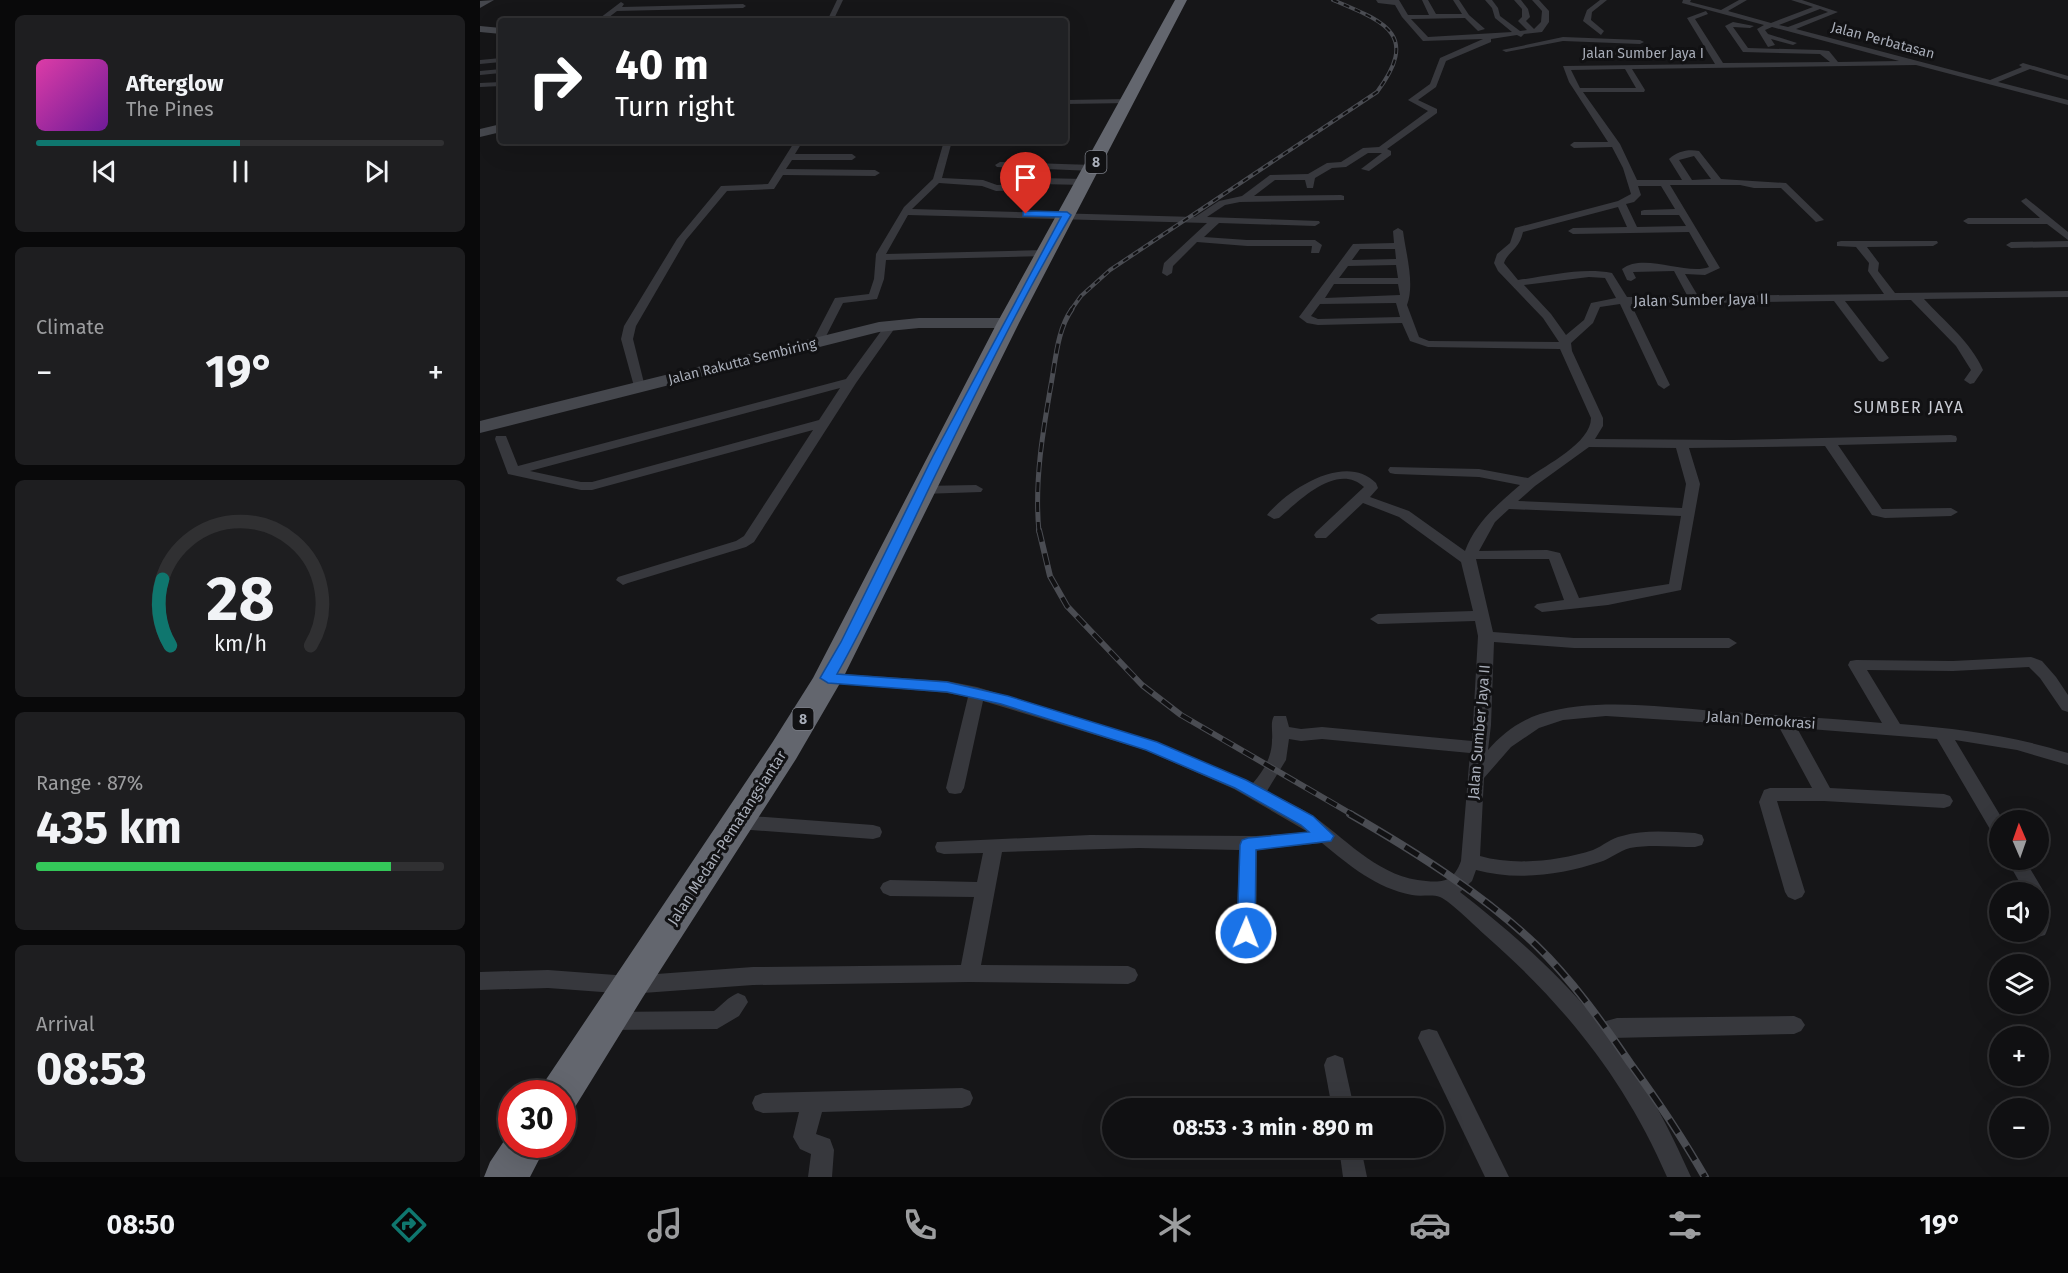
<!DOCTYPE html>
<html lang="en">
<head>
<meta charset="utf-8">
<style>
  :root { --surface:#101012; --page:#1e1e20; --text:#f1f3f6; --muted:#9c9d9f; --line:#303032; --accent:#0f766e }
  body { margin:0; font-family:"Fira Sans",sans-serif; background:var(--page); color:var(--text); height:100vh; display:flex; flex-direction:column; font-size:22px; white-space:nowrap }
  * { box-sizing:border-box; margin:0 }
  p { font-size:20px; color:var(--muted) }
  .icon { flex:none; width:33px; height:33px; fill:none; stroke:currentColor; stroke-width:2; stroke-linecap:round; stroke-linejoin:round }
  .map { position:relative; flex:1; overflow:hidden }
  .drawer { display:flex; flex-direction:column; gap:15px; padding:15px; background:#09090a; width:480px }
  .drawer>* { flex:none }
  .banner { position:absolute; left:18px; top:18px; width:570px; height:126px; border-radius:6px; box-shadow:0 6px 24px #0002,0 0 0 2px var(--line); background:#202124; color:#fff; overflow:hidden }
  .needle { width:39px; rotate:358deg }
  .buttons { position:absolute; left:1509px; top:810px; display:grid; gap:12px }
  .buttons a { display:grid; place-items:center; width:60px; height:60px; border-radius:50%; background:var(--surface); box-shadow:0 6px 24px #0002,0 0 0 2px var(--line); font-size:30px }
  .speed { position:absolute; left:18px; top:1080px; display:flex; gap:12px; font-size:30px; font-weight:700; text-align:center }
  .speed>* { display:grid; place-content:center; width:78px; height:78px; border-radius:50%; background:var(--surface); box-shadow:0 6px 24px #0002,0 0 0 2px var(--line); line-height:1 }
  .speed .limit { border:9px solid #d22; background:#fff; color:#111 }
  .pin { position:absolute; display:grid; place-items:center; width:51px; height:51px; color:#fff; margin:-62px -26px; border-radius:50% 50% 50% 0; rotate:-45deg; box-shadow:0 0 6px #0007 }
  .pin .icon { rotate:45deg }
  .me { position:absolute; width:66px; margin:-33px; rotate:1deg; stroke-linejoin:round; filter:drop-shadow(0 0 4px #0008) }
  .turn { display:flex; align-items:center; gap:21px; height:126px; padding:0 18px; font-size:27px }
  .turn .icon { width:78px; height:78px; stroke-width:2.5 }
  .turn b { display:block; font-size:42px; line-height:51px }
  .big { font-size:45px; font-weight:700; line-height:1.1 }
  .drawer .card { flex:1; display:flex; flex-direction:column; justify-content:center; gap:9px; min-width:0; padding:0 21px; border-radius:9px; background:var(--page) }
  .drawer .dial { align-items:center; gap:0 }
  .dial svg { height:156px; overflow:visible; fill:none; stroke:var(--line); stroke-width:7; stroke-linecap:round; text-anchor:middle }
  .dial text { fill:var(--text); stroke:none }
  .song { display:flex; align-items:center; gap:18px }
  .cover { width:72px; height:72px; border-radius:9px; background:linear-gradient(135deg,hsl(320 70% 55%),hsl(280 70% 35%)) }
  .played { height:6px; border-radius:3px; background:linear-gradient(90deg,var(--accent) 50%,var(--line) 50%) }
  .keys { display:flex; justify-content:space-around; direction:ltr }
  .heat { display:flex; justify-content:space-between; align-items:center; font-size:33px; direction:ltr }
  .charge { height:9px; border-radius:4px; background:linear-gradient(90deg,#34c759 87%,var(--line) 0) }
  .trip { position:absolute; left:622px; top:1098px; width:342px; height:60px; border-radius:30px; background:var(--surface); box-shadow:0 6px 24px #0002,0 0 0 2px var(--line); font-weight:700; line-height:60px; text-align:center }
  .dock { display:flex; height:96px; justify-content:space-around; align-items:center; background:#060607; color:var(--muted) }
  .dock .icon { width:42px; height:42px }
  .dock .selected { color:var(--accent) }
  .dock b { font-size:27px; color:var(--text) }
  main { display:flex; flex:1; min-height:0 }
  .map>svg:first-child { display:block }
</style>
</head>
<body>
<main>
<section class="drawer">
<div class="card">
<div class="song"><i class="cover"></i><div><b>Afterglow</b><p>The Pines</p></div></div>
<div class="played"></div>
<div class="keys"><svg class="icon" aria-label="previous" viewBox="0 0 24 24"><path d="M18 5L8 12l10 7zM5 5v14"/></svg><svg class="icon" aria-label="pause" viewBox="0 0 24 24"><path d="M8 5v14M16 5v14"/></svg><svg class="icon" aria-label="next" viewBox="0 0 24 24"><path d="M6 5l10 7-10 7zM19 5v14"/></svg></div>
</div>
<div class="card"><p>Climate</p>
<div class="heat"><a>−</a><b class="big">19°</b><a>+</a></div>
</div>
<div class="card dial"><svg viewBox="0 0 100 80">
<path d="M14 69A42 42 0 1 1 86 69"/>
<path d="M14 69A42 42 0 0 1 10 35" stroke="#0f766e"/>
<text x="50" y="56" font-size="32" font-weight="700">28</text>
<text x="50" y="72" font-size="11">km/h</text>
</svg></div>
<div class="card"><p>Range · 87%</p><b class="big">435 km</b><div class="charge"></div></div>
<div class="card"><p>Arrival</p><b class="big">08:53</b></div>
</section>
<div class="map">
<svg width="1588" height="1177" viewBox="0 0 1588 1177">
  <rect width="100%" height="100%" fill="#161618"/>
  <g fill="none" stroke-linecap="round" stroke-linejoin="round">
    <g fill="#37383d" fill-rule="evenodd">
      <polygon points="357,0 363,0 353,21 347,21"/>
      <polygon points="896,0 919,0 928,15 949,15 942,0 948,0 956,14 982,14 973,0 979,0 989,15 1005,29 998,31 985,18 931,19 948,37 1032,32 1015,18 1012,8 1005,0 1012,0 1018,8 1020,16 1040,31 1047,30 1038,21 1042,17 1042,9 1034,0 1041,0 1048,9 1050,17 1046,21 1054,29 1061,22 1062,11 1052,0 1059,0 1069,11 1069,22 1062,32 1044,34 1041,37 1037,35 1011,39 1011,42 966,61 956,87 938,100 957,109 957,113 907,149 911,151 911,155 889,171 881,169 902,153 888,153 866,167 852,168 835,178 833,188 827,188 825,180 795,180 774,196 861,195 864,196 864,200 760,202 745,205 727,217 839,221 840,223 835,226 739,223 724,237 767,240 835,240 842,245 839,253 831,253 832,246 767,246 717,242 693,266 692,273 687,276 682,273 684,263 727,223 428,215 406,254 565,250 570,253 565,256 406,260 404,279 397,299 363,303 342,344 334,344 332,342 355,298 389,294 394,279 396,254 424,207 453,179 464,141 472,141 462,178 503,180 517,185 542,184 558,178 605,179 610,182 605,185 559,184 543,190 516,191 502,186 459,183 432,209 715,217 739,201 762,196 790,175 828,174 847,163 861,162 883,148 899,147 948,111 928,100 950,84 960,58 1003,39 943,41 922,17 915,5 898,3"/>
      <polygon points="1120,0 1127,0 1112,12 1111,20 1124,31 1121,35 1103,21 1107,10"/>
      <path d="M1203,0H1211L1210,2L1241,10L1259,0H1267L1248,11L1291,23L1333,7L1311,0H1322L1358,12L1316,29L1510,80L1542,67L1539,65L1543,63L1588,76V80L1550,69L1518,82L1588,100V105L1436,65L1152,69L1165,90L1164,92H1103L1140,144L1157,180H1202L1189,159C1198,151 1208,149 1219,151L1241,179L1306,183L1344,220L1336,222L1301,188H1274L1260,185H1190L1240,268L1225,275L1205,274L1218,296L1404,294L1388,271L1389,263L1376,247L1357,246V242L1361,241H1457L1458,243L1453,246L1387,247L1399,263L1398,271L1415,293L1588,291V297L1444,299C1464,321 1491,342 1503,370L1494,383L1490,384L1484,380L1491,370L1476,346L1431,300L1365,301L1409,358L1403,362L1399,361L1354,301L1151,304L1190,385L1184,389L1178,385L1140,304L1120,307L1113,323L1091,343L1092,351L1123,418V426L1115,439L1253,440L1471,435L1476,436L1477,439L1476,442L1358,445L1402,509L1471,508L1478,512L1471,516L1405,518L1392,515L1345,446L1209,448L1220,484L1201,590L1128,605L1062,612L1054,607L1057,604L1084,600L1069,559H996L1013,632L1094,638H1249L1257,643L1249,648H1094L1014,642L1011,725L1008,750C1022,734 1039,721 1060,714C1117,697 1180,707 1238,711C1292,715 1347,718 1402,723L1368,665L1370,661L1376,660L1473,661L1551,657L1562,661L1576,677L1588,695V712L1582,710L1560,678L1549,667L1473,671L1387,670L1420,724C1481,729 1529,735 1588,753V765L1537,750L1475,740L1523,820H1520V838L1514,836L1457,739L1317,728L1350,788L1464,794L1470,796L1473,801L1470,806L1464,808L1344,801H1297L1325,892L1322,897L1315,900L1308,897L1305,892L1279,802L1284,790L1290,788H1332L1299,727L1126,716L1083,720L1059,728L1031,747L1004,778L1000,856C1034,866 1079,861 1113,850C1123,846 1131,838 1142,836C1165,829 1191,832 1215,833L1222,835L1224,840L1222,845L1215,847C1194,847 1171,844 1150,848C1139,851 1130,859 1120,862C1081,875 1036,881 996,870L992,881L980,892C1030,931 1078,973 1119,1023L1137,1018L1314,1016L1321,1019L1325,1025L1321,1031L1314,1034L1131,1038C1165,1080 1189,1128 1211,1177H1187C1145,1080 1085,1005 1005,935C996,927 970,901 960,897C952,894 941,897 932,895C896,888 870,866 842,843L777,850L776,955L773,961L766,963L759,961L756,955L759,850L659,848L522,852L501,965L648,966L655,969L658,975L655,981L648,984L489,982L273,985L149,994L68,988L0,990V972L68,970L149,976L273,967L481,965L494,897L410,896L403,893L400,888L403,883L410,880L497,882L503,853L464,854L457,852L455,847L457,842L610,835L776,836L828,832L754,789L665,750L503,701L484,788L481,793L475,794L469,793L466,788L488,697L467,693L342,682L340,678L342,674L348,673L467,681L497,687L677,742L773,783C784,770 792,757 792,740C793,732 790,723 794,716H806L809,727L821,729L842,727L992,741L998,636L995,621L898,624L890,619L898,614L993,611L981,562L919,517L883,503L846,538H836L834,535L836,532L884,487C857,462 819,501 799,518L794,519L787,515C808,489 866,452 896,483L898,488L890,497L929,511L985,551C996,522 1017,505 1040,485L999,477L915,474L910,473L908,470L910,467L999,469L1048,478C1066,465 1111,443 1111,418L1080,349L948,347L930,341L922,323L838,325L827,323L819,317L873,244L914,243L913,231L918,228L923,231C926,254 935,284 927,305L939,337L949,341L1079,342L1063,318L1018,271L1014,263L1017,254L1030,243L1035,228L1138,201L1151,194L1143,168L1132,147L1094,148L1090,145L1094,142H1128L1089,82L1083,66L1235,64L1207,18L1226,11L1228,14L1215,19L1243,63L1350,62L1340,54L1263,52L1245,26L1253,22L1274,26L1270,28L1253,27L1268,48L1340,50L1349,51L1358,62L1419,61L1292,27L1285,30L1288,34L1317,43L1313,45L1291,39L1295,45L1288,47L1277,29L1284,25L1202,3ZM1340,9L1348,12L1308,27L1299,25ZM1145,69L1156,88H1100L1091,70ZM1214,156L1231,179L1212,180L1199,160ZM1158,186H1181L1195,209L1164,210L1161,211V215H1199L1206,226L1157,227L1146,204L1154,202L1161,195ZM1138,207L1147,227L1093,228L1088,231L1093,234L1209,232L1229,267C1207,276 1164,252 1142,269L1147,280L1151,281L1156,278L1153,272L1194,271L1208,297H1147L1132,273C1102,267 1068,276 1038,280L1024,263C1028,251 1039,250 1043,232ZM880,249H915L916,259L872,260ZM916,265L918,278H859L868,266ZM1109,277L1125,278L1136,298L1111,303L1104,320L1086,335L1071,314L1044,285ZM854,284H918L920,295L845,298ZM916,303L920,317L838,319L831,316L840,304ZM1109,447L1196,448L1206,484L1202,508L1038,501L1055,486ZM1029,509L1201,516L1189,584L1099,598L1080,553L1067,550L999,551L1015,522ZM809,739L821,741L842,739L990,753L981,861C974,880 965,883 946,881C901,878 870,843 836,818C821,807 803,800 787,791L806,760Z"/>
      <polygon points="141,2 144,4 142,7 263,4 266,6 263,8 137,11 124,21 116,21"/>
      <polygon points="1083,37 1160,40 1164,42 1160,44 1083,41 1026,52 1022,50"/>
      <polygon points="1168,51 1171,51 1171,55 1120,56 1116,54 1120,52"/>
      <polygon points="21,58 21,62 0,64 0,60"/>
      <polygon points="21,69 21,73 0,75 0,71"/>
      <polygon points="21,82 21,86 0,87 0,83"/>
      <polygon points="647,99 650,99 650,103 585,104 585,100"/>
      <polygon points="315,141 323,141 315,154 372,154 376,157 372,160 312,160 306,169 395,170 400,173 395,176 303,175 294,189 247,191 206,240 156,326 153,339 165,387 159,391 155,390 141,339 144,326 197,239 241,186 288,184"/>
      <polygon points="520,162 613,165 618,168 613,171 517,167 515,165"/>
      <polygon points="1546,198 1588,232 1588,240 1567,224 1488,224 1483,221 1488,218 1560,218 1543,203 1541,201"/>
      <polygon points="1588,241 1588,247 1531,248 1526,245 1531,242"/>
      <path d="M411,322L417,325L376,383L274,542L266,547L148,583L143,585L136,580L138,577L256,541L264,536L333,430L112,490H101L28,474L15,439L16,436H26L38,466L366,379L407,323ZM360,388L339,420L112,482H101L50,471Z"/>
      <polygon points="496,485 503,489 501,492 442,494 435,490 442,486"/>
      <polygon points="258,815 393,825 400,827 402,832 400,837 393,839 258,829 252,827 249,822 252,817"/>
      <path d="M1527,860H1545L1564,892L1562,896C1574,904 1571,923 1565,935L1558,937L1549,932H1558V892H1545Z"/>
      <path d="M258,993L265,996L268,1002L259,1016L237,1029L128,1030L121,1027L117,1021L121,1015L128,1012L234,1011C242,1005 248,997 258,993Z"/>
      <polygon points="949,1029 957,1031 1029,1177 1005,1177 938,1038 941,1031"/>
      <polygon points="855,1055 863,1058 874,1108 852,1108 844,1065 847,1058"/>
      <polygon points="482,1088 490,1091 493,1098 490,1105 482,1108 342,1112 336,1134 350,1139 354,1150 352,1177 328,1177 331,1154 320,1149 313,1137 319,1112 283,1113 275,1110 272,1103 275,1096 283,1093"/>
      <polygon points="859,1148 881,1148 887,1177 863,1177"/>
    </g>
    <g fill="#45474d" fill-rule="evenodd">
      <polygon points="14,0 0,8 0,1"/>
      <polygon points="0,26 21,28 21,34 0,32"/>
      <polygon points="21,124 21,132 0,137 0,129"/>
      <polygon points="439,318 528,318 534,319 536,323 534,327 528,328 439,328 399,332 0,433 0,421 399,322"/>
    </g>
    <g fill="#63666e" fill-rule="evenodd">
      <polygon points="695,0 707,0 539,323 363,678 316,759 163,997 95,1107 82,1112 82,1094 59,1094 65,1081 292,743 333,678 517,323"/>
      <polygon points="32,1129 32,1144 67,1144 50,1177 4,1177 10,1162"/>
    </g>
    <g stroke="#4a4c52" stroke-width="4">
      <path id="rail-far3" d="M591,310L601,296L630,270L897,92C940,34 905,22 853,0"/>
    </g>
    <g stroke="#4a4c52" stroke-width="5">
      <path id="rail-far2" d="M559,532C554,481 563,430 572,379C576,356 578,329 592,309"/>
    </g>
    <g stroke="#4a4c52" stroke-width="6">
      <polyline id="rail-far1" points="559,530 570,576 587,606 662,685 701,715 873,815"/>
    </g>
    <g stroke="#4a4c52" stroke-width="8">
      <path id="rail" d="M870,814C934,851 1003,894 1056,945C1092,980 1122,1022 1150,1063C1177,1100 1202,1137 1225,1177"/>
    </g>
    <use href="#rail-far3" stroke="#111113" stroke-width="2" stroke-dasharray="6" stroke-linecap="butt"/>
    <use href="#rail-far2" stroke="#111113" stroke-width="3" stroke-dasharray="10" stroke-linecap="butt"/>
    <use href="#rail-far1" stroke="#111113" stroke-width="4" stroke-dasharray="12" stroke-linecap="butt"/>
    <use href="#rail" stroke="#111113" stroke-width="5" stroke-dasharray="16" stroke-linecap="butt"/>
  </g>
  <path fill="#1a73e8" stroke="#114b97" stroke-width="1.5" d="M546,211L587,212L591,215C541,301 496,392 452,482C421,546 392,612 357,674L467,682L528,696L677,742L766,780L833,816L854,836L851,841L776,850L775,933L773,938L766,940L760,938L757,933L760,845L762,840L768,838L829,832L821,825L755,788L666,750L521,704L467,692L348,683L340,678L361,642L453,456L581,217L543,216V212Z"/>
  <g text-anchor="middle" stroke-width="6" stroke-linejoin="round" paint-order="stroke">
    <g font-size="14" fill="#a8adb8" stroke="#111113">
      <text transform="translate(1403 40) rotate(15)" y="5">Jalan Perbatasan</text>
      <text x="1163" y="58">Jalan Sumber Jaya I</text>
      <text transform="translate(262 361) rotate(-14)" y="5">Jalan Rakutta Sembiring</text>
    </g>
    <g fill="#111113" stroke="#7b7e86" stroke-width="1.5">
      <rect x="605.5" y="151" width="21" height="22" rx="4.5"/>
      <rect x="312.5" y="708" width="21" height="22" rx="4.5"/>
    </g>
    <g font-size="14" font-weight="bold" fill="#a8adb8">
      <text x="616" y="167">8</text>
      <text x="323" y="724">8</text>
    </g>
    <g font-size="15" fill="#a8adb8" stroke="#111113">
      <text transform="translate(1221 300) rotate(-1)" y="5">Jalan Sumber Jaya II</text>
      <text transform="translate(1281 720) rotate(4)" y="5">Jalan Demokrasi</text>
      <text transform="translate(999 732) rotate(-85)" y="5">Jalan Sumber Jaya II</text>
      <text transform="translate(247 838) rotate(-57)" y="5">Jalan Medan-Pematangsiantar</text>
    </g>
    <g font-size="16" letter-spacing="1.5" fill="#c9ccd4" stroke="#111113">
      <text x="1429" y="413">SUMBER JAYA</text>
    </g>
  </g>
</svg>
<div class="buttons">
<a><svg class="needle" viewBox="-14 -14 28 28"><path d="M0-13l5 13h-10z" fill="#e53935"/><path d="M0 13l5-13h-10z" fill="#9c9d9f"/></svg></a>
<a><svg class="icon" aria-label="sound" viewBox="0 0 24 24"><path d="M4 9h4l5-4v14l-5-4H4zM17 9q2 3 0 6"/></svg></a>
<a><svg class="icon" aria-label="layers" viewBox="0 0 24 24"><path d="M12 4l9 5-9 5-9-5zM3 14l9 5 9-5"/></svg></a>
<a>+</a>
<a>−</a>
</div>
<div class="speed"><div class="limit">30</div></div>
<div class="pin" style="left:546px;top:214px;background:#d93025"><svg class="icon" aria-label="arrive" viewBox="0 0 24 24"><path d="M6 21V4h12l-3 4 3 4H6"/></svg></div>
<svg class="me" style="left:766px;top:933px" viewBox="-20 -20 40 40"><circle r="17" fill="#1a73e8" stroke="#fff" stroke-width="3"/><path d="M0-11L8 9 0 5-8 9z" fill="#fff"/></svg>
<div class="trip">08:53 · 3 min · 890 m</div>
<div class="banner">
<div class="turn"><svg class="icon" aria-label="right" viewBox="0 0 24 24"><path d="M7 20v-9h11M14 6l5 5-5 5"/></svg><div><b>40 m</b>Turn right</div></div>
</div>
</div>
</main>
<nav class="dock">
<b>08:50</b>
<svg class="icon selected" aria-label="directions" viewBox="0 0 24 24"><path d="M12 3l9 9-9 9-9-9zM9 14v-3h6M13 9l2 2-2 2"/></svg>
<svg class="icon" aria-label="music" viewBox="0 0 24 24"><path d="M9 18V5l10-2v13"/><circle cx="6" cy="18" r="3"/><circle cx="16" cy="16" r="3"/></svg>
<svg class="icon" aria-label="phone" viewBox="0 0 24 24"><path d="M5 4h4l2 5-3 2q2 4 5 5l2-3 5 2v4C11 20 4 13 5 4z"/></svg>
<svg class="icon" aria-label="climate" viewBox="0 0 24 24"><path d="M12 3v18M4 7l16 10M4 17L20 7"/></svg>
<svg class="icon" aria-label="car" viewBox="0 0 24 24"><path d="M5 17H2v-5l4-1 3-4h7l3 4 3 1v5h-3M9 17h6M6 11h13"/><circle cx="7" cy="17" r="2"/><circle cx="17" cy="17" r="2"/></svg>
<svg class="icon" aria-label="filters" viewBox="0 0 24 24"><path d="M4 7h16M4 17h16"/><circle cx="9" cy="7" r="2"/><circle cx="15" cy="17" r="2"/></svg>
<b>19°</b>
</nav>
</body>
</html>
